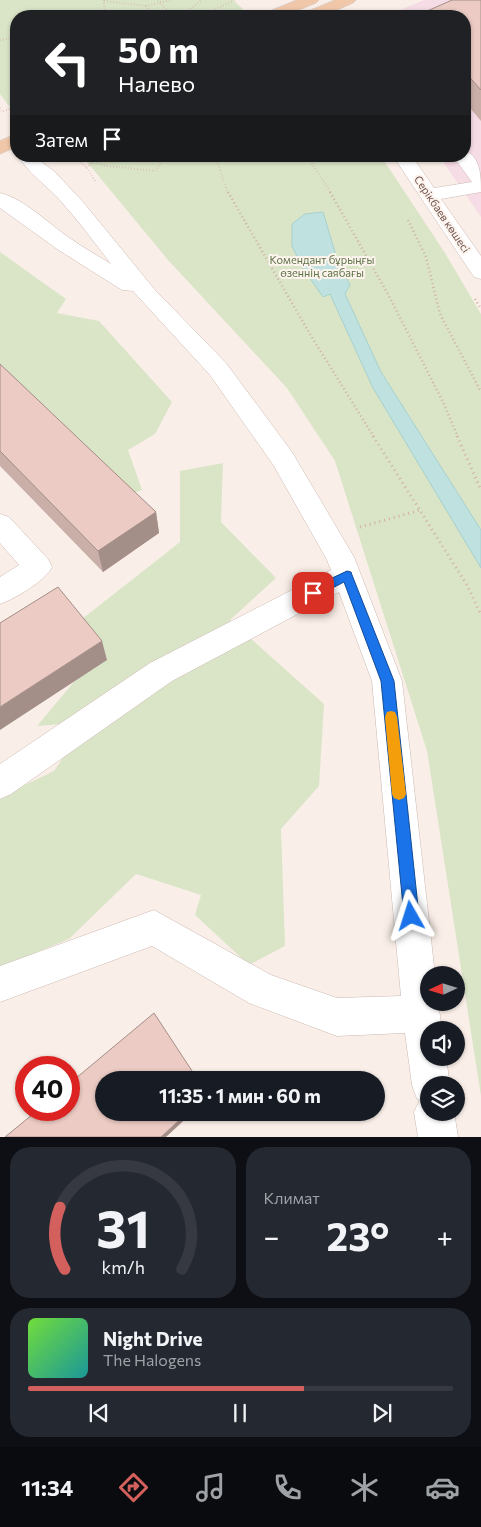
<!DOCTYPE html>
<html lang="ru">
<head>
<meta charset="utf-8">
<style>
  :root { --surface:#171b24; --page:#242831; --text:#f1f3f6; --muted:#9ea1a6; --line:#363941; --accent:#d4605d }
  body { margin:0; font-family:Commissioner,sans-serif; background:var(--page); color:var(--text); height:100vh; display:flex; flex-direction:column; font-size:19px; white-space:nowrap }
  * { box-sizing:border-box; margin:0 }
  p { font-size:16px; color:var(--muted) }
  .icon { flex:none; width:28px; height:28px; fill:none; stroke:currentColor; stroke-width:2; stroke-linecap:round; stroke-linejoin:round }
  .map { position:relative; height:1137px; overflow:hidden }
  .side { display:flex; flex-direction:column; gap:10px; padding:10px; background:#0d0f14; flex:1 }
  .side>* { flex:none }
  .hud { position:absolute; left:10px; top:10px; width:461px; height:152px; border-radius:20px; box-shadow:0 1px 4px #0004; background:#202124; color:#fff; overflow:hidden }
  .needle { width:32px; rotate:266deg }
  .tools { position:absolute; left:420px; top:966px; display:grid; gap:10px }
  .tools a { display:grid; place-items:center; width:45px; height:45px; border-radius:50%; background:var(--surface); box-shadow:0 1px 4px #0004; font-size:25px }
  .speed { position:absolute; left:15px; top:1056px; display:flex; gap:10px; font-size:25px; font-weight:700; text-align:center }
  .speed>* { display:grid; place-content:center; width:65px; height:65px; border-radius:50%; background:var(--surface); box-shadow:0 1px 4px #0004; line-height:1 }
  .speed .limit { border:8px solid #d22; background:#fff; color:#111 }
  .pin { position:absolute; display:grid; place-items:center; width:42px; height:42px; color:#fff; margin:-21px; border-radius:10px; box-shadow:0 2px 8px #0006 }
  .me { position:absolute; width:55px; margin:-28px; rotate:354deg; stroke-linejoin:round; filter:drop-shadow(0 0 4px #0008) }
  .turn { display:flex; align-items:center; gap:18px; height:105px; padding:0 25px; font-size:22px }
  .turn .icon { width:65px; height:65px; stroke-width:2.5 }
  .turn b { display:block; font-size:35px; line-height:42px }
  .then { display:flex; align-items:center; height:48px; padding:0 25px; background:#0003; gap:10px; font-size:19px }
  .big { font-size:38px; font-weight:700; line-height:1.1 }
  .side .card { flex:1; display:flex; flex-direction:column; justify-content:center; gap:8px; min-width:0; padding:0 18px; border-radius:20px; background:var(--page) }
  .side .dial { align-items:center; gap:0 }
  .dial svg { height:130px; overflow:visible; fill:none; stroke:var(--line); stroke-width:7; stroke-linecap:round; text-anchor:middle }
  .dial text { fill:var(--text); stroke:none }
  .song { display:flex; align-items:center; gap:15px }
  .cover { width:60px; height:60px; border-radius:8px; background:linear-gradient(135deg,hsl(100 70% 55%),hsl(180 70% 35%)) }
  .played { height:5px; border-radius:2px; background:linear-gradient(90deg,var(--accent) 65%,var(--line) 65%) }
  .keys { display:flex; justify-content:space-around; direction:ltr }
  .heat { display:flex; justify-content:space-between; align-items:center; font-size:28px; direction:ltr }
  .side .tiles { flex:1; display:grid; gap:10px; grid-template-columns:1fr 1fr }
  .card:last-child { grid-column:span 2 }
  .trip { position:absolute; left:95px; top:1071px; width:290px; height:50px; border-radius:25px; background:var(--surface); box-shadow:0 1px 4px #0004; font-weight:700; line-height:50px; text-align:center }
  .tabs { display:flex; height:80px; justify-content:space-around; align-items:center; background:#090b0e; color:var(--muted) }
  .tabs .icon { width:35px; height:35px }
  .tabs .on { color:var(--accent) }
  .tabs b { font-size:22px; color:var(--text) }
  .map>svg:first-child { display:block }
</style>
</head>
<body>
<div class="map">
<svg width="481" height="1137" viewBox="0 0 481 1137">
  <rect width="100%" height="100%" fill="#faefe8"/>
  <polygon fill="#f6dce5" points="424,0 481,0 481,217 439,156 465,156 465,16 386,16"/>
  <g fill="#dae5c8">
    <polygon points="0,0 233,0 243,9 227,16 16,16 16,103 9,106 0,94"/>
    <polygon points="82,156 381,156 445,253 481,314 481,1096 427,751 335,461 287,388 168,260"/>
    <polygon points="0,252 66,299 57,313 99,321 172,402 155,434 128,450 142,490 119,499 0,388"/>
    <polygon points="223,463 221,522 276,578 230,620 324,704 319,786 281,829 285,946 249,965 195,915 201,895 136,874 69,939 0,967 0,797 54,771 87,722 37,726 98,653 77,623 180,542 180,471"/>
  </g>
  <polygon fill="#bfe1df" stroke="#a6d1cf" points="323,212 338,262 350,285 345,294 381,372 481,530 481,568 373,388 330,294 323,297 302,267 292,246 292,224 305,214"/>
  <g fill="none" stroke-linecap="round" stroke-linejoin="round">
    <g stroke="#ccb8b2" stroke-width="1">
      <g id="minor">
        <path d="M465,151C481,157 481,177 481,192L441,199L481,256V279L474,277L393,156H412L434,188L472,182L453,156H465Z"/>
        <path d="M18,156H37L40,161L54,171L83,202L155,290L226,363L292,452L354,557L402,681L435,975H429V1002H438L442,1030H429V1058H446L450,1085H429V1112H454L458,1137H418L414,1112L420,1100L417,1099L412,1085L405,1033L337,1036L249,1003L152,946L0,1002V966L154,910L271,975L337,998L401,996L372,681L339,592L172,681L11,794L0,799V764L150,663L331,570L327,560L274,466L210,375L133,291L122,290L57,249L0,208V193C25,199 50,225 71,239C84,248 98,256 111,264C94,242 77,219 58,198C44,184 28,172 18,156Z"/>
        <path d="M0,514L9,517L48,559L52,567C44,582 16,598 0,604V577L19,565L0,543Z"/>
      </g>
    </g>
    <g stroke="#d4ccca" stroke-width="1">
      <g id="major">
        <polygon points="297,0 319,0 316,3 284,16 263,16 265,13"/>
        <polygon points="335,0 356,0 353,3 323,16 302,16 304,13"/>
        <polygon points="16,134 16,147 0,154 0,141"/>
      </g>
    </g>
    <g stroke="#d0aea6" stroke-width="2" stroke-dasharray="0.5 2.5" stroke-linecap="butt">
      <polyline points="104,0 105,16"/>
      <polyline points="158,0 172,16"/>
      <polyline points="104,1 146,6"/>
      <polyline points="153,16 146,6 171,0"/>
      <polyline points="181,16 202,0"/>
      <polyline points="206,16 207,13 235,0"/>
      <polyline points="0,40 16,37"/>
      <polyline points="0,108 2,112 16,106"/>
      <polyline points="215,156 228,193"/>
      <polyline points="307,156 331,193"/>
      <polyline points="73,159 79,160 87,168"/>
      <polyline points="93,162 107,166 155,171 165,156"/>
      <polyline points="95,181 87,168 92,162 107,156"/>
    </g>
    <g stroke="#d0aea6" stroke-width="2.5" stroke-dasharray="1 3" stroke-linecap="butt">
      <polyline points="228,192 311,336 374,437"/>
      <polyline points="330,192 389,296 443,402 458,437"/>
      <polyline points="408,220 426,257 440,314 481,392"/>
      <polyline points="475,299 481,309"/>
    </g>
    <g stroke="#d0aea6" stroke-width="3" stroke-dasharray="1 4" stroke-linecap="butt">
      <polyline points="373,436 467,585 481,615"/>
      <polyline points="457,436 481,490"/>
      <polyline points="360,527 421,510"/>
    </g>
    <use href="#minor" fill="#fff" fill-rule="evenodd"/>
    <use href="#major" fill="#f0c7a9" fill-rule="evenodd"/>
  </g>
  <g fill="#caafa8">
    <polygon points="481,0 481,121 465,102 465,16"/>
    <polygon points="0,364 156,512 159,533 103,572 0,466"/>
  </g>
  <g fill="#a48e88">
    <polygon points="156,512 159,533 103,572 98,551"/>
    <polygon points="102,641 107,660 0,730 0,707"/>
    <polygon points="188,1112 193,1112 166,1137 161,1137"/>
  </g>
  <g fill="#ebcbc3" stroke="#a48e88">
    <polygon points="452,0 481,0 481,90 465,72 465,16 416,16"/>
    <polygon points="0,364 156,512 98,551 0,451"/>
    <polygon points="58,587 102,641 0,707 0,623"/>
    <polygon points="154,1013 198,1080 104,1080 104,1112 188,1112 161,1137 5,1137 38,1110 69,1110 69,1084"/>
  </g>
  <polygon fill="#1a73e8" stroke="#114b97" points="347,571 351,572 352,575 394,681 419,916 416,921 411,923 406,921 404,916 381,681 344,582 313,598 309,596 307,593 309,589"/>
  <polygon fill="#f59e0b" points="391,711 395,712 397,717 406,794 404,798 399,800 394,798 392,794 385,717 387,712"/>
  <g text-anchor="middle" stroke-width="4" stroke-linejoin="round" paint-order="stroke">
    <g font-size="11" fill="#70544f" stroke="#fdf4ee">
      <text transform="translate(442 214) rotate(56)" y="4">Серікбаев көшесі</text>
    </g>
    <g font-size="11" fill="#5e7449" stroke="#fdf4ee">
      <text x="322" y="264">Комендант бұрыңғы<tspan x="322" dy="13">өзеннің саябағы</tspan></text>
    </g>
  </g>
</svg>
<div class="tools">
<a><svg class="needle" viewBox="-14 -14 28 28"><path d="M0-13l5 13h-10z" fill="#e53935"/><path d="M0 13l5-13h-10z" fill="#9ea1a6"/></svg></a>
<a><svg class="icon" aria-label="sound" viewBox="0 0 24 24"><path d="M4 9h4l5-4v14l-5-4H4zM17 9q2 3 0 6"/></svg></a>
<a><svg class="icon" aria-label="layers" viewBox="0 0 24 24"><path d="M12 4l9 5-9 5-9-5zM3 14l9 5 9-5"/></svg></a>
</div>
<div class="speed"><div class="limit">40</div></div>
<div class="pin" style="left:313px;top:593px;background:#d93025"><svg class="icon" aria-label="arrive" viewBox="0 0 24 24"><path d="M6 21V4h12l-3 4 3 4H6"/></svg></div>
<svg class="me" style="left:411px;top:916px" viewBox="-20 -20 40 40"><path d="M0-17L14 15 0 8-14 15z" fill="#1a73e8" stroke="#fff" stroke-width="4"/></svg>
<div class="trip">11:35 · 1 мин · 60 m</div>
<div class="hud">
<div class="turn"><svg class="icon" aria-label="left" viewBox="0 0 24 24"><path d="M17 20v-9H6M10 6l-5 5 5 5"/></svg><div><b>50 m</b>Налево</div></div>
<div class="then">Затем<svg class="icon" aria-label="arrive" viewBox="0 0 24 24"><path d="M6 21V4h12l-3 4 3 4H6"/></svg></div>
</div>
</div>
<section class="side">
<div class="tiles">
<div class="card dial"><svg viewBox="0 0 100 80">
<path d="M14 69A42 42 0 1 1 86 69"/>
<path d="M14 69A42 42 0 0 1 11 31" stroke="#d4605d"/>
<text x="50" y="56" font-size="32" font-weight="700">31</text>
<text x="50" y="72" font-size="11">km/h</text>
</svg></div>
<div class="card"><p>Климат</p>
<div class="heat"><a>−</a><b class="big">23°</b><a>+</a></div>
</div>
<div class="card">
<div class="song"><i class="cover"></i><div><b>Night Drive</b><p>The Halogens</p></div></div>
<div class="played"></div>
<div class="keys"><svg class="icon" aria-label="previous" viewBox="0 0 24 24"><path d="M18 5L8 12l10 7zM5 5v14"/></svg><svg class="icon" aria-label="pause" viewBox="0 0 24 24"><path d="M8 5v14M16 5v14"/></svg><svg class="icon" aria-label="next" viewBox="0 0 24 24"><path d="M6 5l10 7-10 7zM19 5v14"/></svg></div>
</div>
</div>
</section>
<nav class="tabs">
<b>11:34</b>
<svg class="icon on" aria-label="directions" viewBox="0 0 24 24"><path d="M12 3l9 9-9 9-9-9zM9 14v-3h6M13 9l2 2-2 2"/></svg>
<svg class="icon" aria-label="music" viewBox="0 0 24 24"><path d="M9 18V5l10-2v13"/><circle cx="6" cy="18" r="3"/><circle cx="16" cy="16" r="3"/></svg>
<svg class="icon" aria-label="phone" viewBox="0 0 24 24"><path d="M5 4h4l2 5-3 2q2 4 5 5l2-3 5 2v4C11 20 4 13 5 4z"/></svg>
<svg class="icon" aria-label="climate" viewBox="0 0 24 24"><path d="M12 3v18M4 7l16 10M4 17L20 7"/></svg>
<svg class="icon" aria-label="car" viewBox="0 0 24 24"><path d="M5 17H2v-5l4-1 3-4h7l3 4 3 1v5h-3M9 17h6M6 11h13"/><circle cx="7" cy="17" r="2"/><circle cx="17" cy="17" r="2"/></svg>
</nav>
</body>
</html>
